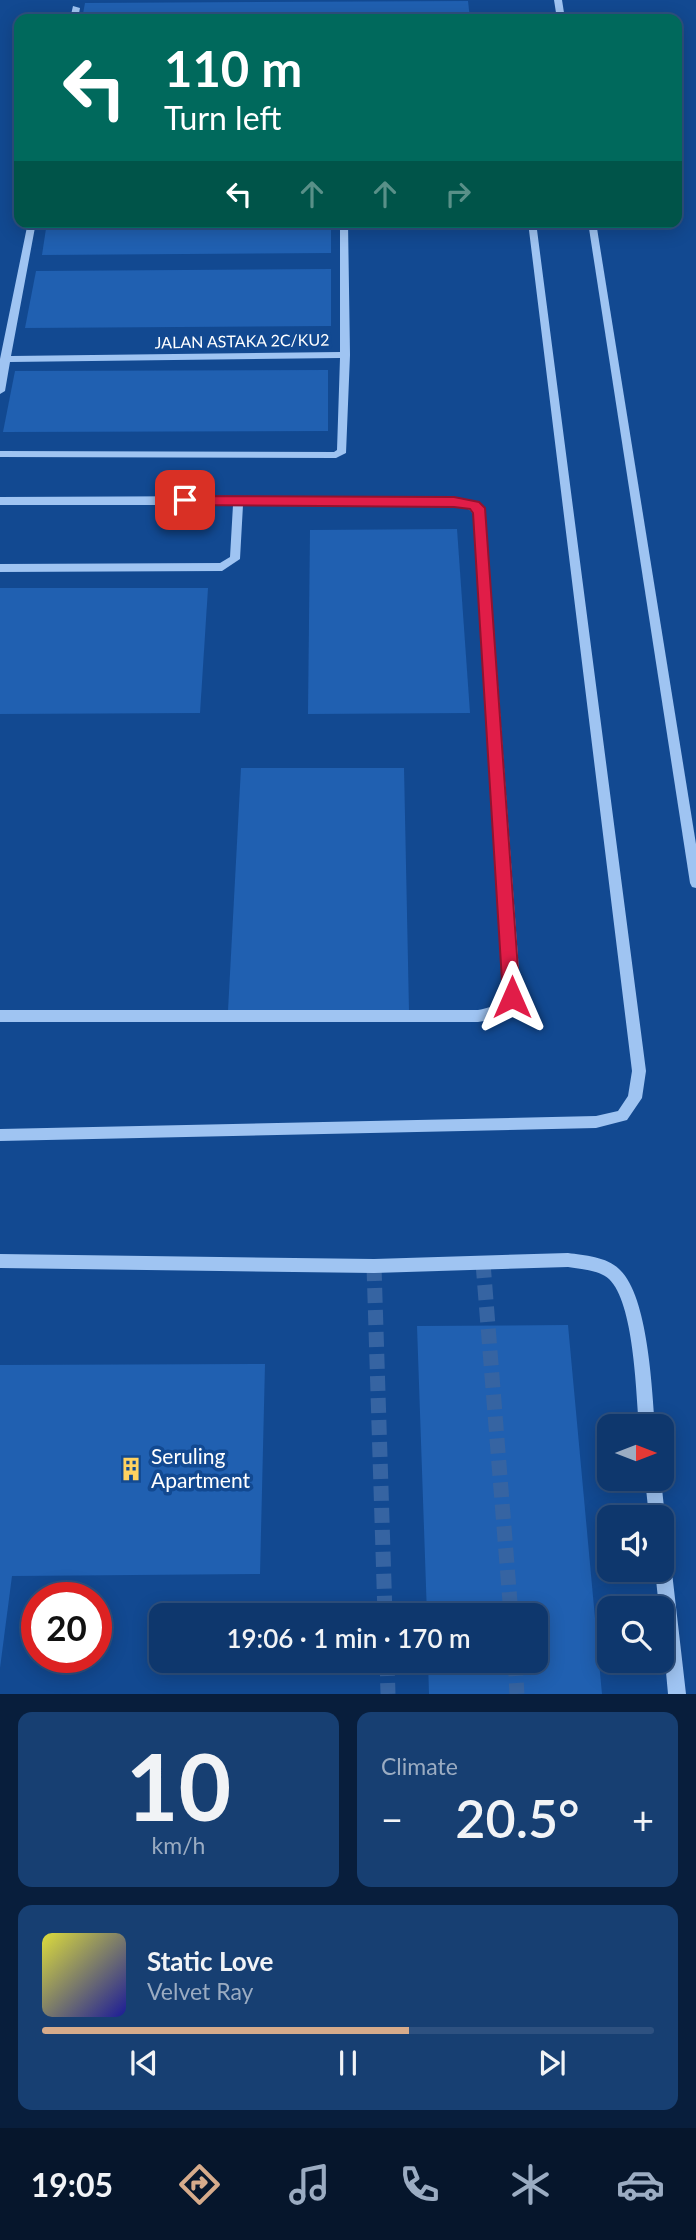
<!DOCTYPE html>
<html lang="en">
<head>
<meta charset="utf-8">
<style>
  :root { --surface:#0e376d; --page:#173f72; --text:#f1f3f6; --muted:#9bacc2; --line:#2e5180; --accent:#d6ab8b }
  body { margin:0; font-family:Lato,sans-serif; background:var(--page); color:var(--text); height:100vh; display:flex; flex-direction:column; font-size:26px; white-space:nowrap }
  * { box-sizing:border-box; margin:0 }
  p { font-size:23px; color:var(--muted) }
  .icon { flex:none; width:38px; height:38px; fill:none; stroke:currentColor; stroke-width:2; stroke-linecap:round; stroke-linejoin:round }
  .map { position:relative; height:1694px; overflow:hidden }
  .panel { display:flex; flex-direction:column; gap:18px; padding:18px; background:#081e3c; flex:1 }
  .panel>* { flex:none }
  .banner { position:absolute; left:14px; top:14px; width:668px; height:214px; border-radius:14px; box-shadow:0 4px 18px #0003,0 0 0 2px var(--line); background:#00695c; color:#fff; overflow:hidden }
  .needle { width:46px; rotate:90deg }
  .controls { position:absolute; left:597px; top:1414px; display:grid; gap:14px }
  .controls a { display:grid; place-items:center; width:77px; height:77px; border-radius:14px; background:var(--surface); box-shadow:0 4px 18px #0003,0 0 0 2px var(--line); font-size:35px }
  .speed { position:absolute; left:21px; top:1582px; display:flex; gap:14px; font-size:35px; font-weight:700; text-align:center }
  .speed>* { display:grid; place-content:center; width:91px; height:91px; border-radius:50%; background:var(--surface); box-shadow:0 4px 18px #0003,0 0 0 2px var(--line); line-height:1 }
  .speed .limit { border:10px solid #d22; background:#fff; color:#111 }
  .pin { position:absolute; display:grid; place-items:center; width:60px; height:60px; color:#fff; margin:-30px; border-radius:14px; box-shadow:0 4px 10px #0006 }
  .me { position:absolute; width:77px; margin:-38px; rotate:0deg; stroke-linejoin:round; filter:drop-shadow(0 0 5px #0008) }
  .turn { display:flex; align-items:center; gap:24px; height:147px; padding:0 35px; font-size:32px }
  .turn .icon { width:91px; height:91px; stroke-width:2.5 }
  .turn b { display:block; font-size:49px; line-height:60px }
  .lanes { display:flex; align-items:center; height:66px; padding:0 35px; background:#0003; justify-content:center; gap:35px; direction:ltr }
  .lanes .off { opacity:.35 }
  .big { font-size:52px; font-weight:600; line-height:1.1 }
  .panel .widget { flex:1; display:flex; flex-direction:column; justify-content:center; gap:10px; min-width:0; padding:0 24px; border-radius:14px; background:var(--page) }
  .panel .dial { align-items:center; gap:0 }
  .dial b { font-size:91px; line-height:1 }
  .song { display:flex; align-items:center; gap:21px }
  .cover { width:84px; height:84px; border-radius:10px; background:linear-gradient(135deg,hsl(60 70% 55%),hsl(240 70% 35%)) }
  .played { height:7px; border-radius:4px; background:linear-gradient(90deg,var(--accent) 60%,var(--line) 60%) }
  .keys { display:flex; justify-content:space-around; direction:ltr }
  .heat { display:flex; justify-content:space-between; align-items:center; font-size:38px; direction:ltr }
  .panel .tiles { flex:1; display:grid; gap:18px; grid-template-columns:1fr 1fr }
  .widget:last-child { grid-column:span 2 }
  .trip { position:absolute; left:149px; top:1603px; width:399px; height:70px; border-radius:14px; background:var(--surface); box-shadow:0 4px 18px #0003,0 0 0 2px var(--line); font-weight:600; line-height:70px; text-align:center }
  .tab-bar { display:flex; height:112px; justify-content:space-around; align-items:center; background:#06162c; color:var(--muted) }
  .tab-bar .icon { width:49px; height:49px }
  .tab-bar .active { color:var(--accent) }
  .tab-bar b { font-size:32px; color:var(--text) }
  .map>svg:first-child { display:block }
</style>
</head>
<body>
<div class="map">
<svg width="696" height="1694" viewBox="0 0 696 1694">
  <rect width="100%" height="100%" fill="#124991"/>
  <g fill="#2060b1">
    <polygon points="468,1 470,19 82,19 85,3"/>
    <polygon points="47,222 331,222 331,253 42,255"/>
    <polygon points="331,269 331,326 25,328 36,271"/>
    <polygon points="328,370 328,431 3,432 15,371"/>
    <polygon points="457,529 470,713 308,714 310,530"/>
    <polygon points="0,588 208,588 200,713 0,714"/>
    <polygon points="241,768 404,768 409,1012 228,1011"/>
    <polygon points="568,1325 602,1694 429,1694 428,1661 536,1661 536,1615 427,1615 417,1326"/>
    <polygon points="265,1364 260,1574 12,1576 0,1668 0,1365"/>
  </g>
  <g fill="none" stroke-linecap="round" stroke-linejoin="round">
    <g stroke="#3664a2" stroke-width="15" stroke-dasharray="15 7" stroke-linecap="butt">
      <polyline points="483,1263 511,1615"/>
      <polyline points="374,1266 385,1615"/>
      <polyline points="387,1661 388,1694"/>
      <polyline points="515,1661 517,1694"/>
    </g>
    <g fill="#9fc4f2" fill-rule="evenodd">
      <polygon points="554,0 562,0 565,19 557,19"/>
      <polygon points="73,6 80,8 78,19 70,19"/>
      <polygon points="28,222 36,222 11,356 340,352 340,222 348,222 350,355 346,453 336,458 0,457 0,451 334,452 337,450 340,358 10,362 5,391 0,394 0,359"/>
      <polygon points="528,222 536,222 646,1071 642,1098 627,1120 596,1128 0,1141 0,1129 596,1116 618,1111 628,1096 632,1071"/>
      <polygon points="588,222 596,222 696,844 696,888 692,887 690,883"/>
      <path d="M238,496L454,498C471,500 482,504 486,522L520,985C516,1010 502,1018 478,1022H0V1010H478C495,1007 504,1003 506,985L476,522C473,509 467,507 454,506L243,505L240,559L222,571L0,572V564L220,563L230,557L233,505H0V497Z"/>
      <path d="M568,1253C584,1255 607,1257 619,1269C648,1295 652,1388 655,1426H639C636,1391 634,1303 609,1279C599,1270 581,1269 568,1267L374,1273L0,1268V1254L374,1259Z"/>
      <polygon points="645,1479 661,1479 665,1517 662,1523 662,1517 649,1517"/>
      <polygon points="662,1547 668,1549 670,1555 686,1694 668,1694 662,1628 662,1608 659,1608 655,1570 662,1570"/>
    </g>
  </g>
  <polygon fill="#e11d48" stroke="#92132f" stroke-width="2" points="185,496 454,497 479,502 485,508 520,997 518,1002 512,1004 506,1002 503,997 473,513 470,509 454,507 185,505 178,500"/>
  <defs>
    <g id="building-bare" transform="scale(1.89)"><path d="M-4-6H4V6H1V3H-1V6H-4ZM-2.5-4.3h1.7v1.8h-1.7ZM.8-4.3h1.7v1.8H.8ZM-2.5-1h1.7V.8h-1.7ZM.8-1h1.7V.8H.8Z" fill="#ffd260" stroke="#124991" stroke-width="2.5" paint-order="stroke"/></g>
  </defs>
  <g fill-rule="evenodd">
    <use href="#building-bare" x="131" y="1469"/>
  </g>
  <g text-anchor="middle" stroke-width="7" stroke-linejoin="round" paint-order="stroke">
    <g font-size="16" fill="#fff" stroke="#124991">
      <text transform="translate(242 341) rotate(-1)" y="6">JALAN ASTAKA 2C/KU2</text>
    </g>
    <g font-size="21" fill="#fff" stroke="#124991" text-anchor="start">
      <text x="151" y="1464">Seruling<tspan x="151" dy="24">Apartment</tspan></text>
    </g>
  </g>
</svg>
<div class="controls">
<a><svg class="needle" viewBox="-14 -14 28 28"><path d="M0-13l5 13h-10z" fill="#e53935"/><path d="M0 13l5-13h-10z" fill="#9bacc2"/></svg></a>
<a><svg class="icon" aria-label="sound" viewBox="0 0 24 24"><path d="M4 9h4l5-4v14l-5-4H4zM17 9q2 3 0 6"/></svg></a>
<a><svg class="icon" aria-label="search" viewBox="0 0 24 24"><circle cx="10" cy="10" r="6"/><path d="M15 15l6 6"/></svg></a>
</div>
<div class="speed"><div class="limit">20</div></div>
<div class="pin" style="left:185px;top:500px;background:#d93025"><svg class="icon" aria-label="arrive" viewBox="0 0 24 24"><path d="M6 21V4h12l-3 4 3 4H6"/></svg></div>
<svg class="me" style="left:512px;top:997px" viewBox="-20 -20 40 40"><path d="M0-17L14 15 0 8-14 15z" fill="#e11d48" stroke="#fff" stroke-width="4"/></svg>
<div class="trip">19:06 · 1 min · 170 m</div>
<div class="banner">
<div class="turn"><svg class="icon" aria-label="left" viewBox="0 0 24 24"><path d="M17 20v-9H6M10 6l-5 5 5 5"/></svg><div><b>110 m</b>Turn left</div></div>
<div class="lanes"><svg class="icon" aria-label="left" viewBox="0 0 24 24"><path d="M17 20v-9H6M10 6l-5 5 5 5"/></svg><svg class="icon off" aria-label="ahead" viewBox="0 0 24 24"><path d="M12 20V5M6 11l6-6 6 6"/></svg><svg class="icon off" aria-label="ahead" viewBox="0 0 24 24"><path d="M12 20V5M6 11l6-6 6 6"/></svg><svg class="icon off" aria-label="right" viewBox="0 0 24 24"><path d="M7 20v-9h11M14 6l5 5-5 5"/></svg></div>
</div>
</div>
<section class="panel">
<div class="tiles">
<div class="widget dial"><b>10</b><p>km/h</p></div>
<div class="widget"><p>Climate</p>
<div class="heat"><a>−</a><b class="big">20.5°</b><a>+</a></div>
</div>
<div class="widget">
<div class="song"><i class="cover"></i><div><b>Static Love</b><p>Velvet Ray</p></div></div>
<div class="played"></div>
<div class="keys"><svg class="icon" aria-label="previous" viewBox="0 0 24 24"><path d="M18 5L8 12l10 7zM5 5v14"/></svg><svg class="icon" aria-label="pause" viewBox="0 0 24 24"><path d="M8 5v14M16 5v14"/></svg><svg class="icon" aria-label="next" viewBox="0 0 24 24"><path d="M6 5l10 7-10 7zM19 5v14"/></svg></div>
</div>
</div>
</section>
<nav class="tab-bar">
<b>19:05</b>
<svg class="icon active" aria-label="directions" viewBox="0 0 24 24"><path d="M12 3l9 9-9 9-9-9zM9 14v-3h6M13 9l2 2-2 2"/></svg>
<svg class="icon" aria-label="music" viewBox="0 0 24 24"><path d="M9 18V5l10-2v13"/><circle cx="6" cy="18" r="3"/><circle cx="16" cy="16" r="3"/></svg>
<svg class="icon" aria-label="phone" viewBox="0 0 24 24"><path d="M5 4h4l2 5-3 2q2 4 5 5l2-3 5 2v4C11 20 4 13 5 4z"/></svg>
<svg class="icon" aria-label="climate" viewBox="0 0 24 24"><path d="M12 3v18M4 7l16 10M4 17L20 7"/></svg>
<svg class="icon" aria-label="car" viewBox="0 0 24 24"><path d="M5 17H2v-5l4-1 3-4h7l3 4 3 1v5h-3M9 17h6M6 11h13"/><circle cx="7" cy="17" r="2"/><circle cx="17" cy="17" r="2"/></svg>
</nav>
</body>
</html>
